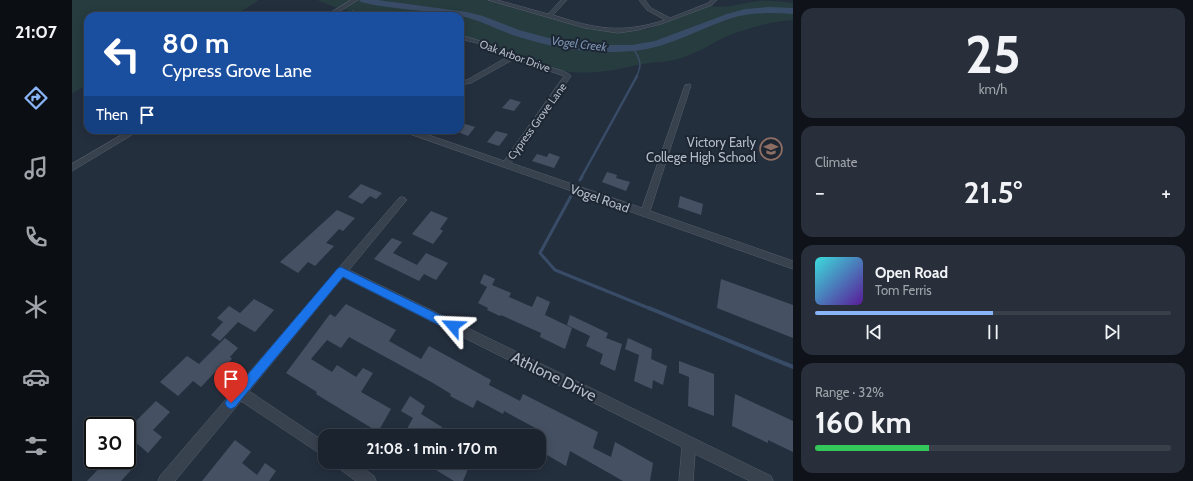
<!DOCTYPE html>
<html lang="en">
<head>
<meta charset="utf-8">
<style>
  :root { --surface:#1b232e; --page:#282f3a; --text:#f1f3f6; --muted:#a0a4aa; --line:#39404a; --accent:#8ab4f8 }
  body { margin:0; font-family:Cabin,sans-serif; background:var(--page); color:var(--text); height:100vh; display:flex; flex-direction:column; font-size:15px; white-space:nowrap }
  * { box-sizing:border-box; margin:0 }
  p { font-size:13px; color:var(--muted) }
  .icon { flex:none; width:22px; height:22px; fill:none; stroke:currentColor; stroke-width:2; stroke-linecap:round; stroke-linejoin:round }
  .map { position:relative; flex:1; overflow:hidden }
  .panel { display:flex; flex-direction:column; gap:8px; padding:8px; background:#0f1319; width:400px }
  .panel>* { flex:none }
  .banner { position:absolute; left:12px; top:12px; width:380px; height:122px; border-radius:12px; box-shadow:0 2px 10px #0003,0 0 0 1px var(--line); background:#1a4fa0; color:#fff; overflow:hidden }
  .speed { position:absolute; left:12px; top:417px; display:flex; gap:8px; font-size:20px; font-weight:700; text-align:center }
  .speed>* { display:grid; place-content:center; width:52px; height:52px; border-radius:50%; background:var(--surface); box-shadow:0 2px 10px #0003,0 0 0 1px var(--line); line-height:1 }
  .speed .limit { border:2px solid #111; border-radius:6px; background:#fff; color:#111 }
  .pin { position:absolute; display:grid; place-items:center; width:34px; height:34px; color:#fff; margin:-41px -17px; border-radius:50% 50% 50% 0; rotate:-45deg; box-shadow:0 0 4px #0007 }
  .pin .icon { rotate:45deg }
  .me { position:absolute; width:44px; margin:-22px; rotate:296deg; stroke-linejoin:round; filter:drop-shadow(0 0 3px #0008) }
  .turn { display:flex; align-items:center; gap:14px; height:84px; padding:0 12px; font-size:18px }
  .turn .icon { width:52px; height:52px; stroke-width:2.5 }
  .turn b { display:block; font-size:28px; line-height:34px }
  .then { display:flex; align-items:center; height:38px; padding:0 12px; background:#0003; gap:8px; font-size:15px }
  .big { font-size:30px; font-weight:700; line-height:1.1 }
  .panel .tile { flex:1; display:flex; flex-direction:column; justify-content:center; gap:6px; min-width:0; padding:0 14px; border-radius:12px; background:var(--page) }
  .panel .dial { align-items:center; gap:0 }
  .dial b { font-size:52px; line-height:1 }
  .song { display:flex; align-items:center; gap:12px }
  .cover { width:48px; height:48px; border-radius:6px; background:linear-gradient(135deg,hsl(180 70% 55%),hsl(270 70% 35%)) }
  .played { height:4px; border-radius:2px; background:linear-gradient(90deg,var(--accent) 50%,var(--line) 50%) }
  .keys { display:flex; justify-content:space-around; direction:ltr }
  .heat { display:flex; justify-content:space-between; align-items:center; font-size:22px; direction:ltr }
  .charge { height:6px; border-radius:3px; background:linear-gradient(90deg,#34c759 32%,var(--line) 0) }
  .trip { position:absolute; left:246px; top:429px; width:228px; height:40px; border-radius:12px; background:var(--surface); box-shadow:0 2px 10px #0003,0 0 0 1px var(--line); font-weight:700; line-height:40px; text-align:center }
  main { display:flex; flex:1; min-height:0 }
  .tab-bar { display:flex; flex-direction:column; width:72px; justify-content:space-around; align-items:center; background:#0b0e12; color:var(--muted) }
  .tab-bar .icon { width:28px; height:28px }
  .tab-bar .selected { color:var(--accent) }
  .tab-bar b { font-size:18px; color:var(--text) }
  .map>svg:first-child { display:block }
</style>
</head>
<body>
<main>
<nav class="tab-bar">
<b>21:07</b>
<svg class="icon selected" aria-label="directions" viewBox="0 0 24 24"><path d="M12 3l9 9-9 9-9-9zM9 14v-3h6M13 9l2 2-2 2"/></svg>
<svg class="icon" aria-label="music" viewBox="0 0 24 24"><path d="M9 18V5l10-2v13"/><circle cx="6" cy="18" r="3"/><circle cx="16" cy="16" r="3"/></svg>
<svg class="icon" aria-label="phone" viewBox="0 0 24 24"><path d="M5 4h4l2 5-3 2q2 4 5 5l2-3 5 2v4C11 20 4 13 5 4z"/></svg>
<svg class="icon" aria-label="climate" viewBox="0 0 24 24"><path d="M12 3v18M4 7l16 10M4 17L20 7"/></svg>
<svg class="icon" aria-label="car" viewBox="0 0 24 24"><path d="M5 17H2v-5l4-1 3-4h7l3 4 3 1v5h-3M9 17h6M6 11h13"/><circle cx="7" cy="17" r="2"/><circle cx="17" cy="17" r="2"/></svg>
<svg class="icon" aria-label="filters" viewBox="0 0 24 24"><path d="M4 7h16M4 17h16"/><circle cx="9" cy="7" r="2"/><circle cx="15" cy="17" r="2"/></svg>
</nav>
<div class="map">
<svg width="721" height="481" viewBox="0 0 721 481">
  <rect width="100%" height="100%" fill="#242f3e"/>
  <g fill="#263c3f">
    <polygon points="0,0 187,0 162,16 16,16 16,85 0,93"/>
    <path d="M245,0H413L512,28L544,32L562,31L576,29L637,6C653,9 671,3 687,1C698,0 710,2 721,3V20C697,22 676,28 653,37C638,45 623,54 606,59C592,63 576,62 561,66C539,71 515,75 492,71C473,67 455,58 437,51C421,45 405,40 388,35V16H299L262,7Z"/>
  </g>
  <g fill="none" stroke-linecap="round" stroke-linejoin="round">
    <path stroke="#394c67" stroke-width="1.5" d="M561,48C568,59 571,65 564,77"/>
    <polyline stroke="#394c67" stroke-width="2.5" points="509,178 565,76"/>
    <g stroke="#394c67" stroke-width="3">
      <polyline points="508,180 510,177"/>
      <polyline points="499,196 468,253 483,270 579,309"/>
    </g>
    <polyline stroke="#394c67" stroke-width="4" points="577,308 721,367"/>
    <path fill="#394c67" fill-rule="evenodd" d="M287,0H306L395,12L411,16L447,30L473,37L501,43L530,45H560L583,41L655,14L673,9L697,7L721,8V14C703,13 684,12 667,16C630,26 599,48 561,51C520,55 479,48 441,35C423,29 406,19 388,16C355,10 321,10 289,2Z"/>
  </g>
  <g fill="#455162">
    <polygon points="438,99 449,102 442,111 430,108"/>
    <polygon points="390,123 403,127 396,136 383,131 388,130 388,126"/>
    <polygon points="424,131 436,134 427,146 415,142"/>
    <polygon points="477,153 488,157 482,168 460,161 465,154 475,157"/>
    <polygon points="535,172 545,175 544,178 558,182 554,191 530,182"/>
    <polygon points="289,184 310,193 304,199 298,196 290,204 276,197"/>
    <polygon points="608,196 631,204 629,215 606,207"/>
    <polygon points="265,210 283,218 271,231 267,229 254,243 262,246 243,266 236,262 226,273 208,262"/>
    <polygon points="359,211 376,218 368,229 371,231 361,244 340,234"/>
    <polygon points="320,238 330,242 321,253 345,265 354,253 376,263 364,280 352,274 347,281 302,259"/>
    <polygon points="412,274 423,279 420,285 439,293 437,297 460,307 465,296 478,302 473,315 500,328 493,349 468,337 469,333 429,315 428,316 415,310 416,308 406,303 415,287 408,283"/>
    <polygon points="649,279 721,305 721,338 645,308"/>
    <polygon points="182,299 202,310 183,332 166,322 148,341 139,335 151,322 145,318 157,306 168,313"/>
    <polygon points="274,304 324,330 317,341 349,359 357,346 419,380 417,385 448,401 451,394 526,432 521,448 539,457 543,442 581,463 578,481 551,481 498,451 494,466 475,455 467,470 467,430 432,411 431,414 405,400 401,408 378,396 379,394 361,383 277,337 269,348 255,340 239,359 260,372 265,365 284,377 291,368 301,373 289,392 319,409 306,432 244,394 245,392 214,373 258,314 263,317"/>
    <polygon points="498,315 536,333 534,338 550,344 543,371 528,364 531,354 514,346 518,336 495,325"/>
    <polygon points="153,338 166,348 158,357 160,359 148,372 145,370 129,387 121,381 106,396 88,382 115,356 127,364"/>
    <polygon points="556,338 580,349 579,359 595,366 591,385 581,380 580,389 562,381 567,355 553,349"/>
    <polygon points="607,361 642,374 642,416 616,406 617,377 607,373"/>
    <polygon points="663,394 721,421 721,452 696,440 696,443 660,426"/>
    <polygon points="338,396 353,406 349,414 370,427 365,436 331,436 341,418 329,411"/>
    <polygon points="84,401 98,412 81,430 90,437 76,453 55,435 55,430"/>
    <polygon points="163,440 179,452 170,463 185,475 193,463 204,471 197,481 130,481"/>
    <polygon points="35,460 53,460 61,468 49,481 15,481"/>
    <polygon points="351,462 399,462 391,481 382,481"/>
  </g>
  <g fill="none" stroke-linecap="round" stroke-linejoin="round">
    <g stroke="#565f6c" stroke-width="1">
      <g id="minor">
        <polygon points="279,0 286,0 260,16 253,16"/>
        <path d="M416,0H425L476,14L489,0H495L481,15C524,29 549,34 593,20L575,10L567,0H573L579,8L598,18L636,3L639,0H645L640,5L589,24L566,30L546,33L513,28Z"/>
        <polygon points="281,11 293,15 294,16 279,14 278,13"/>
        <path d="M388,35C416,42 441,55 467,64C477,68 492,69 499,76L439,163L570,208L613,85L618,84L619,85L578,211L721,261V269L332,132L331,130H342L432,161L492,76L442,59L399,83L388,85V81L395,80L437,56L405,43L388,39Z"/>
        <polygon points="58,130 68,130 0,171 0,164"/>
        <polygon points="330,197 333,198 335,200 333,202 277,270 699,476 701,481 678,481 623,454 621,481 607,481 610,447 271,277 177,391 253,442 253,457 169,401 103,481 86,481 88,476 327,198"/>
        <polygon points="263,462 283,462 302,476 304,481 284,481 265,467"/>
      </g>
    </g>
    <use href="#minor" fill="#38414e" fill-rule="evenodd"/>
  </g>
  <polygon fill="#1a73e8" stroke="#114b97" points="269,267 384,323 386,326 384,330 381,331 377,330 271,277 163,407 159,409 155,407 153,403 155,399 266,268"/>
  <defs>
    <g id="school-ring" transform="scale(1.15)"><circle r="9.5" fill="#1d2633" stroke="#8d6e63" stroke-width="1.5"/><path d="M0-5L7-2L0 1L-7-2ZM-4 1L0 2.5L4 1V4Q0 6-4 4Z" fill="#8d6e63"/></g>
  </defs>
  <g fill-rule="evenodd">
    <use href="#school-ring" x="699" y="149"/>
  </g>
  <g text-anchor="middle" stroke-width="4" stroke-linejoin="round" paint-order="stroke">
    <g font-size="11" fill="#b4bcc9" stroke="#1d2633">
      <text transform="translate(443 56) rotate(20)" y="4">Oak Arbor Drive</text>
      <text transform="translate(465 121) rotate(-54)" y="4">Cypress Grove Lane</text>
    </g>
    <g font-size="12" font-style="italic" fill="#7c92b1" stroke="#1d2633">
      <text transform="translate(507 44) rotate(7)" y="4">Vogel Creek</text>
    </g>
    <g font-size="13" fill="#b4bcc9" stroke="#1d2633" text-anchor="end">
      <text x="684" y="147">Victory Early<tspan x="684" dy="15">College High School</tspan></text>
    </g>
    <g font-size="13" fill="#b4bcc9" stroke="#1d2633">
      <text transform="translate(528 198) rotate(19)" y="5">Vogel Road</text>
    </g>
    <g font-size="16" fill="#b4bcc9" stroke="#1d2633">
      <text transform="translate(482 376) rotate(26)" y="6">Athlone Drive</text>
    </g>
  </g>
</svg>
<div class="speed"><div class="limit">30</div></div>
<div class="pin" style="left:159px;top:403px;background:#d93025"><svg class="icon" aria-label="arrive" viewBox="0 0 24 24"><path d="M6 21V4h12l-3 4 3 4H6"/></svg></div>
<svg class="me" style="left:381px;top:326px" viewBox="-20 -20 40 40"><path d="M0-17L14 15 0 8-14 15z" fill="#1a73e8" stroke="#fff" stroke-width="4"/></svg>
<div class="trip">21:08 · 1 min · 170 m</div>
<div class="banner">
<div class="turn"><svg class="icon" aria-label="left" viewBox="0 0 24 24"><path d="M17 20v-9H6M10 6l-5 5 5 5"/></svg><div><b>80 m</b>Cypress Grove Lane</div></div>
<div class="then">Then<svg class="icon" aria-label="arrive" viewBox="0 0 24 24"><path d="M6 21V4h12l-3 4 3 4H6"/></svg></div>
</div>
</div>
<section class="panel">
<div class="tile dial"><b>25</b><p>km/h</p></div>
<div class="tile"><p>Climate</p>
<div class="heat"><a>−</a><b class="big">21.5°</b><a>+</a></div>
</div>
<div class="tile">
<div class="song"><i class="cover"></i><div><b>Open Road</b><p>Tom Ferris</p></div></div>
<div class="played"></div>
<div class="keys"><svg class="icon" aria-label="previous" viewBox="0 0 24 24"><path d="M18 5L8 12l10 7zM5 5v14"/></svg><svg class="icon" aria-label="pause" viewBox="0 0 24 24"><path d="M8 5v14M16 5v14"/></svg><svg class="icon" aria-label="next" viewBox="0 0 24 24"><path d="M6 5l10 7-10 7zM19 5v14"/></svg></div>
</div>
<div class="tile"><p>Range · 32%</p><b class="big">160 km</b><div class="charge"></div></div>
</section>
</main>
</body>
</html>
